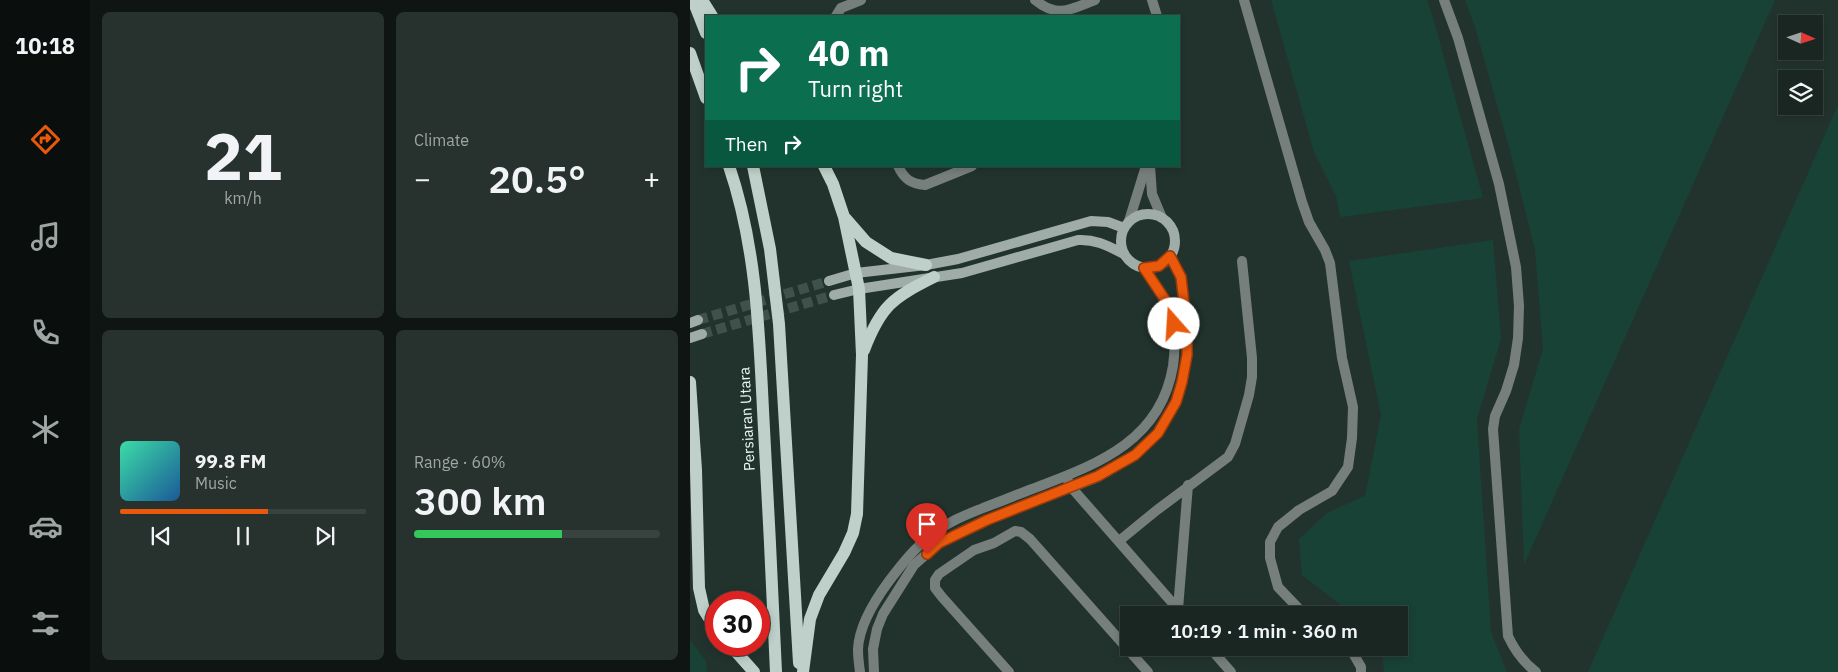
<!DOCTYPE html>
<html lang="en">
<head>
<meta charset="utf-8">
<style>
  :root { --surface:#1a2622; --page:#27322f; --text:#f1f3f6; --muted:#9fa5a5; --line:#384340; --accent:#ea580c }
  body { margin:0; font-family:"IBM Plex Sans",sans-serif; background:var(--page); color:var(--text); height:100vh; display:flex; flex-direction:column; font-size:19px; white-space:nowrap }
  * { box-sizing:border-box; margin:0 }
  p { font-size:16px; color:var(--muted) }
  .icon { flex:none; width:28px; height:28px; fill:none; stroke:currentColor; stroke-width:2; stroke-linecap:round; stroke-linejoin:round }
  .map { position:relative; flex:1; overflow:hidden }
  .sheet { display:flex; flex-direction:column; gap:12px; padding:12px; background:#0e1513; width:600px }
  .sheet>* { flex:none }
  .guide { position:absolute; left:15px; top:15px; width:475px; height:152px; border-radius:0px; box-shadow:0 2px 8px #0003,0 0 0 1px var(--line); background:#0b6e4f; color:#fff; overflow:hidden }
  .needle { width:32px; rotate:93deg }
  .fabs { position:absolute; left:1088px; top:15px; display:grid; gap:10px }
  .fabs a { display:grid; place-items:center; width:45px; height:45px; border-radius:0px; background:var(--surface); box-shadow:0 2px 8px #0003,0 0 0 1px var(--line); font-size:25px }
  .speed { position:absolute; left:15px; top:591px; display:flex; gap:10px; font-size:25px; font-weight:700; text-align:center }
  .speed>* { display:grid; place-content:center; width:65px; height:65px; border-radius:50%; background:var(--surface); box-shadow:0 2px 8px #0003,0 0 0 1px var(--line); line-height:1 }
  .speed .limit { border:8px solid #d22; background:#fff; color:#111 }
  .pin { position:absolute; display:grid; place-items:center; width:42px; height:42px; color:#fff; margin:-51px -21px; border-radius:50% 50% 50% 0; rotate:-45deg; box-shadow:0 0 5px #0007 }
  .pin .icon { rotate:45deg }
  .me { position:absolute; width:55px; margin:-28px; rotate:341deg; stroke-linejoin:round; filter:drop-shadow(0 0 4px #0008) }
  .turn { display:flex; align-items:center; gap:18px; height:105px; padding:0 20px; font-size:22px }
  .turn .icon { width:65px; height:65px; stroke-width:2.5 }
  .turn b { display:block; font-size:35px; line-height:42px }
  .then { display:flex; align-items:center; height:48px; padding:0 20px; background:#0003; gap:10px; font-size:19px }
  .big { font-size:38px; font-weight:600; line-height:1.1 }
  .sheet .widget { flex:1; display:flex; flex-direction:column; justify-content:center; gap:8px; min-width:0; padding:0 18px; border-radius:8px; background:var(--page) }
  .sheet .dial { align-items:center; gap:0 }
  .dial b { font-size:65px; line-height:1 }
  .song { display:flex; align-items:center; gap:15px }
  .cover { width:60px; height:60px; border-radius:8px; background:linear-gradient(135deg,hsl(160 70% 55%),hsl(210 70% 35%)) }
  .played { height:5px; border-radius:2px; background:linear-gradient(90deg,var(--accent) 60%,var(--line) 60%) }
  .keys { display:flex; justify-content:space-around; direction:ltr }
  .heat { display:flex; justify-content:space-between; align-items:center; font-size:28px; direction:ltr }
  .charge { height:8px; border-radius:4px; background:linear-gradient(90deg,#34c759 60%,var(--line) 0) }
  .sheet .tiles { flex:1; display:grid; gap:12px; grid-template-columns:repeat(2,1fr) }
  .trip { position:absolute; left:430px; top:606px; width:288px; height:50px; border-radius:0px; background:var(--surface); box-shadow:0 2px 8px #0003,0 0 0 1px var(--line); font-weight:600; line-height:50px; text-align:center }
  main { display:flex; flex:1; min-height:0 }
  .tabs { display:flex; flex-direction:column; width:90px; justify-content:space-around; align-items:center; background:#0a0f0e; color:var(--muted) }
  .tabs .icon { width:35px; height:35px }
  .tabs .on { color:var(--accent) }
  .tabs b { font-size:22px; color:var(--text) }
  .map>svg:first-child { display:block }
</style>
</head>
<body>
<main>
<nav class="tabs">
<b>10:18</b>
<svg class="icon on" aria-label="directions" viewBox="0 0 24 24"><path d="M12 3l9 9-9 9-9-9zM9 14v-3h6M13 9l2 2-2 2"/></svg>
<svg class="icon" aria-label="music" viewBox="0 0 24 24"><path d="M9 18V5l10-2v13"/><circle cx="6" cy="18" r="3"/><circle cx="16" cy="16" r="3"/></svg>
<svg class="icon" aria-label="phone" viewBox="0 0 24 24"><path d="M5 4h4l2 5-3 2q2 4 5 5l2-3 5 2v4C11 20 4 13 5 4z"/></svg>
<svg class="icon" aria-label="climate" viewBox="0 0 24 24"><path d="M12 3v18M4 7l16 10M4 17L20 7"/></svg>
<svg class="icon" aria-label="car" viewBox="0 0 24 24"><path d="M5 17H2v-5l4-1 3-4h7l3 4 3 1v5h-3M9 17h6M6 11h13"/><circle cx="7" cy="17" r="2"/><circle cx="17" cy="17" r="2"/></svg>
<svg class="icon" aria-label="filters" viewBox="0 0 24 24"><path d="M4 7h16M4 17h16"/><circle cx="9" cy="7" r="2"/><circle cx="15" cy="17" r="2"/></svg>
</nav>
<section class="sheet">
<div class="tiles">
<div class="widget dial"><b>21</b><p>km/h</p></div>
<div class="widget"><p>Climate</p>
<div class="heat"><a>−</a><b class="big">20.5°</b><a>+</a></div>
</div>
<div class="widget">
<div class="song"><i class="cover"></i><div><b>99.8 FM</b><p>Music</p></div></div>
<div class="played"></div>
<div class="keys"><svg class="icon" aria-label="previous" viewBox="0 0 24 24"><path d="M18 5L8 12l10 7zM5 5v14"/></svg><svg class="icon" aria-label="pause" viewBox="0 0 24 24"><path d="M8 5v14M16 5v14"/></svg><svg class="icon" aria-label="next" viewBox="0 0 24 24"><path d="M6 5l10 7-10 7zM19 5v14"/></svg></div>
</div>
<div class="widget"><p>Range · 60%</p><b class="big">300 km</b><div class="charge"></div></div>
</div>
</section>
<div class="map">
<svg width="1148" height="672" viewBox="0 0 1148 672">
  <rect width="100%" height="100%" fill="#22332d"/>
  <g fill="#184236">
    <polygon points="581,0 737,0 743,18 793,198 650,217 646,196 624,152"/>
    <polygon points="775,0 1085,0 834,565 829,429 853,349 845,250 819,147 785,27"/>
    <polygon points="1148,105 1148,672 898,672"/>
    <polygon points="803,240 811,339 787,419 801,632 817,672 694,672 692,648 709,648 709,615 664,615 612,575 609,539 637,513 675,496 691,415 659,261"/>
    <polygon points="0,640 16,661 17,672 0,672"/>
  </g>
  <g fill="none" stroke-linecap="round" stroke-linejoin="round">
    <g stroke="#40504a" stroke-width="10" stroke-dasharray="10 5" stroke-linecap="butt">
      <polyline points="8,320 139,281"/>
      <polyline points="12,334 144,295"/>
    </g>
    <g stroke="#767f7c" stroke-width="10">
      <path d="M345,0C368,19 381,9 405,0"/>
      <polyline points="462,0 467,16"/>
      <polyline points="554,0 612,202 619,222 635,250 640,263 652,358 663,407 662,438 658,467 642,491 609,510 588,527 580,542 580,558 588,587 609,609 618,615"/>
      <path d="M754,0L768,38L809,184L826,267L829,306L828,338L824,365L816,391L805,416L803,429L818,636C825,651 833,662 846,672"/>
      <polyline points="146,16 151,8 171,0"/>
      <path d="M208,166C214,179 221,184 235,185L282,166"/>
      <polyline points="460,166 462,194 472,218"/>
      <polyline points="439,221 456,166"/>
      <polyline points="378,481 381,487 493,615"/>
      <polyline points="429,541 467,510 538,457 545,444 559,395 562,377 562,358 552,261"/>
      <polyline points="488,609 498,485"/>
      <polyline points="520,648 541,672"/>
      <polyline points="660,648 671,667 671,672"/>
      <path d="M170,672C169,665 168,657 168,649C169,625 185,600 199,581C212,564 226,546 243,534C257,522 276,515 293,508C312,501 331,493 350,486C411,463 471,439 483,366C489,323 478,302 454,268"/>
      <polyline points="184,672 183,649 187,629 193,614 224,565 249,543 297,520 408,477 445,455 468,433 486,402 492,383 497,355 497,329 491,277 480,256"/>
      <polyline points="319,672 252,597 245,588 245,580 249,574 284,550 304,543 325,531 331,532 340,539 458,672"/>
    </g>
    <g stroke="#9faca8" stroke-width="10">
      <circle cx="458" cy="241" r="27"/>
      <polyline points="139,281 166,273 236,265 268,259 401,221 418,222 434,228"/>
      <path d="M144,295L169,289L272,273L388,240C406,239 418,246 434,254"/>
      <polyline points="0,323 8,320"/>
      <polyline points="0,338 12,334"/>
    </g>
    <g stroke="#bed0c9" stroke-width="12">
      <polyline points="3,0 16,33"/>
      <polyline points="12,0 22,16"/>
      <polyline points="0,53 16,98"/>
      <path d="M39,166C66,245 69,328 73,410C78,497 82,585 86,672"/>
      <polyline points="63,166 80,249 89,324 109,663"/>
      <polyline points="156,219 176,242 201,258 236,265"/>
      <path d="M174,350C191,306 202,298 244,277"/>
      <polyline points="0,382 6,470 9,588 14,610 26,629"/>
      <polyline points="40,645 64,672"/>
      <polyline points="113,672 120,619 129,595 154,553 163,533 167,514 172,355 169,289 154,217 143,184 134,166"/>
    </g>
  </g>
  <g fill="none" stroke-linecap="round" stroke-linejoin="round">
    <g stroke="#983908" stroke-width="12">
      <polyline id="route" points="237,554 249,543 297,520 408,476 445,455 468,433 486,402 492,382 497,355 497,329 491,277 480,256 469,266 454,268 478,304 484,324"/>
    </g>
    <use href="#route" stroke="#ea580c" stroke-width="9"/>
  </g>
  <g text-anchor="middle" stroke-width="5" stroke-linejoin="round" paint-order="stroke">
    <g font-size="15" fill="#eaf5f1" stroke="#22332d">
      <text transform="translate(57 419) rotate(-93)" y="5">Persiaran Utara</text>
    </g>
  </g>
</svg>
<div class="fabs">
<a><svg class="needle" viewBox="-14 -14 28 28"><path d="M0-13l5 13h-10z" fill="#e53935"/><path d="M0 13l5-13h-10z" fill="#9fa5a5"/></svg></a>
<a><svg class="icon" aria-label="layers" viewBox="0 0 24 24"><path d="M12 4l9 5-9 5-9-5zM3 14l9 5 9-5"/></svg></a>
</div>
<div class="speed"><div class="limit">30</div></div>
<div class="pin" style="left:237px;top:554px;background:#d93025"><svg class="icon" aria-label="arrive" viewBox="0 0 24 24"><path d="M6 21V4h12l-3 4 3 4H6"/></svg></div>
<svg class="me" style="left:484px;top:324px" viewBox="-20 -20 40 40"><circle r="19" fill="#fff"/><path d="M0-13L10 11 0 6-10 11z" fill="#ea580c"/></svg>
<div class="trip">10:19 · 1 min · 360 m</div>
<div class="guide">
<div class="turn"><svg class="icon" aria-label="right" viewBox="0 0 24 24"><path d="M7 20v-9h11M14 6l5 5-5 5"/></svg><div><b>40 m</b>Turn right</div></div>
<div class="then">Then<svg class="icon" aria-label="right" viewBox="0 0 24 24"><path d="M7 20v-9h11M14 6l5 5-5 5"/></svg></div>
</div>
</div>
</main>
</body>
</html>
